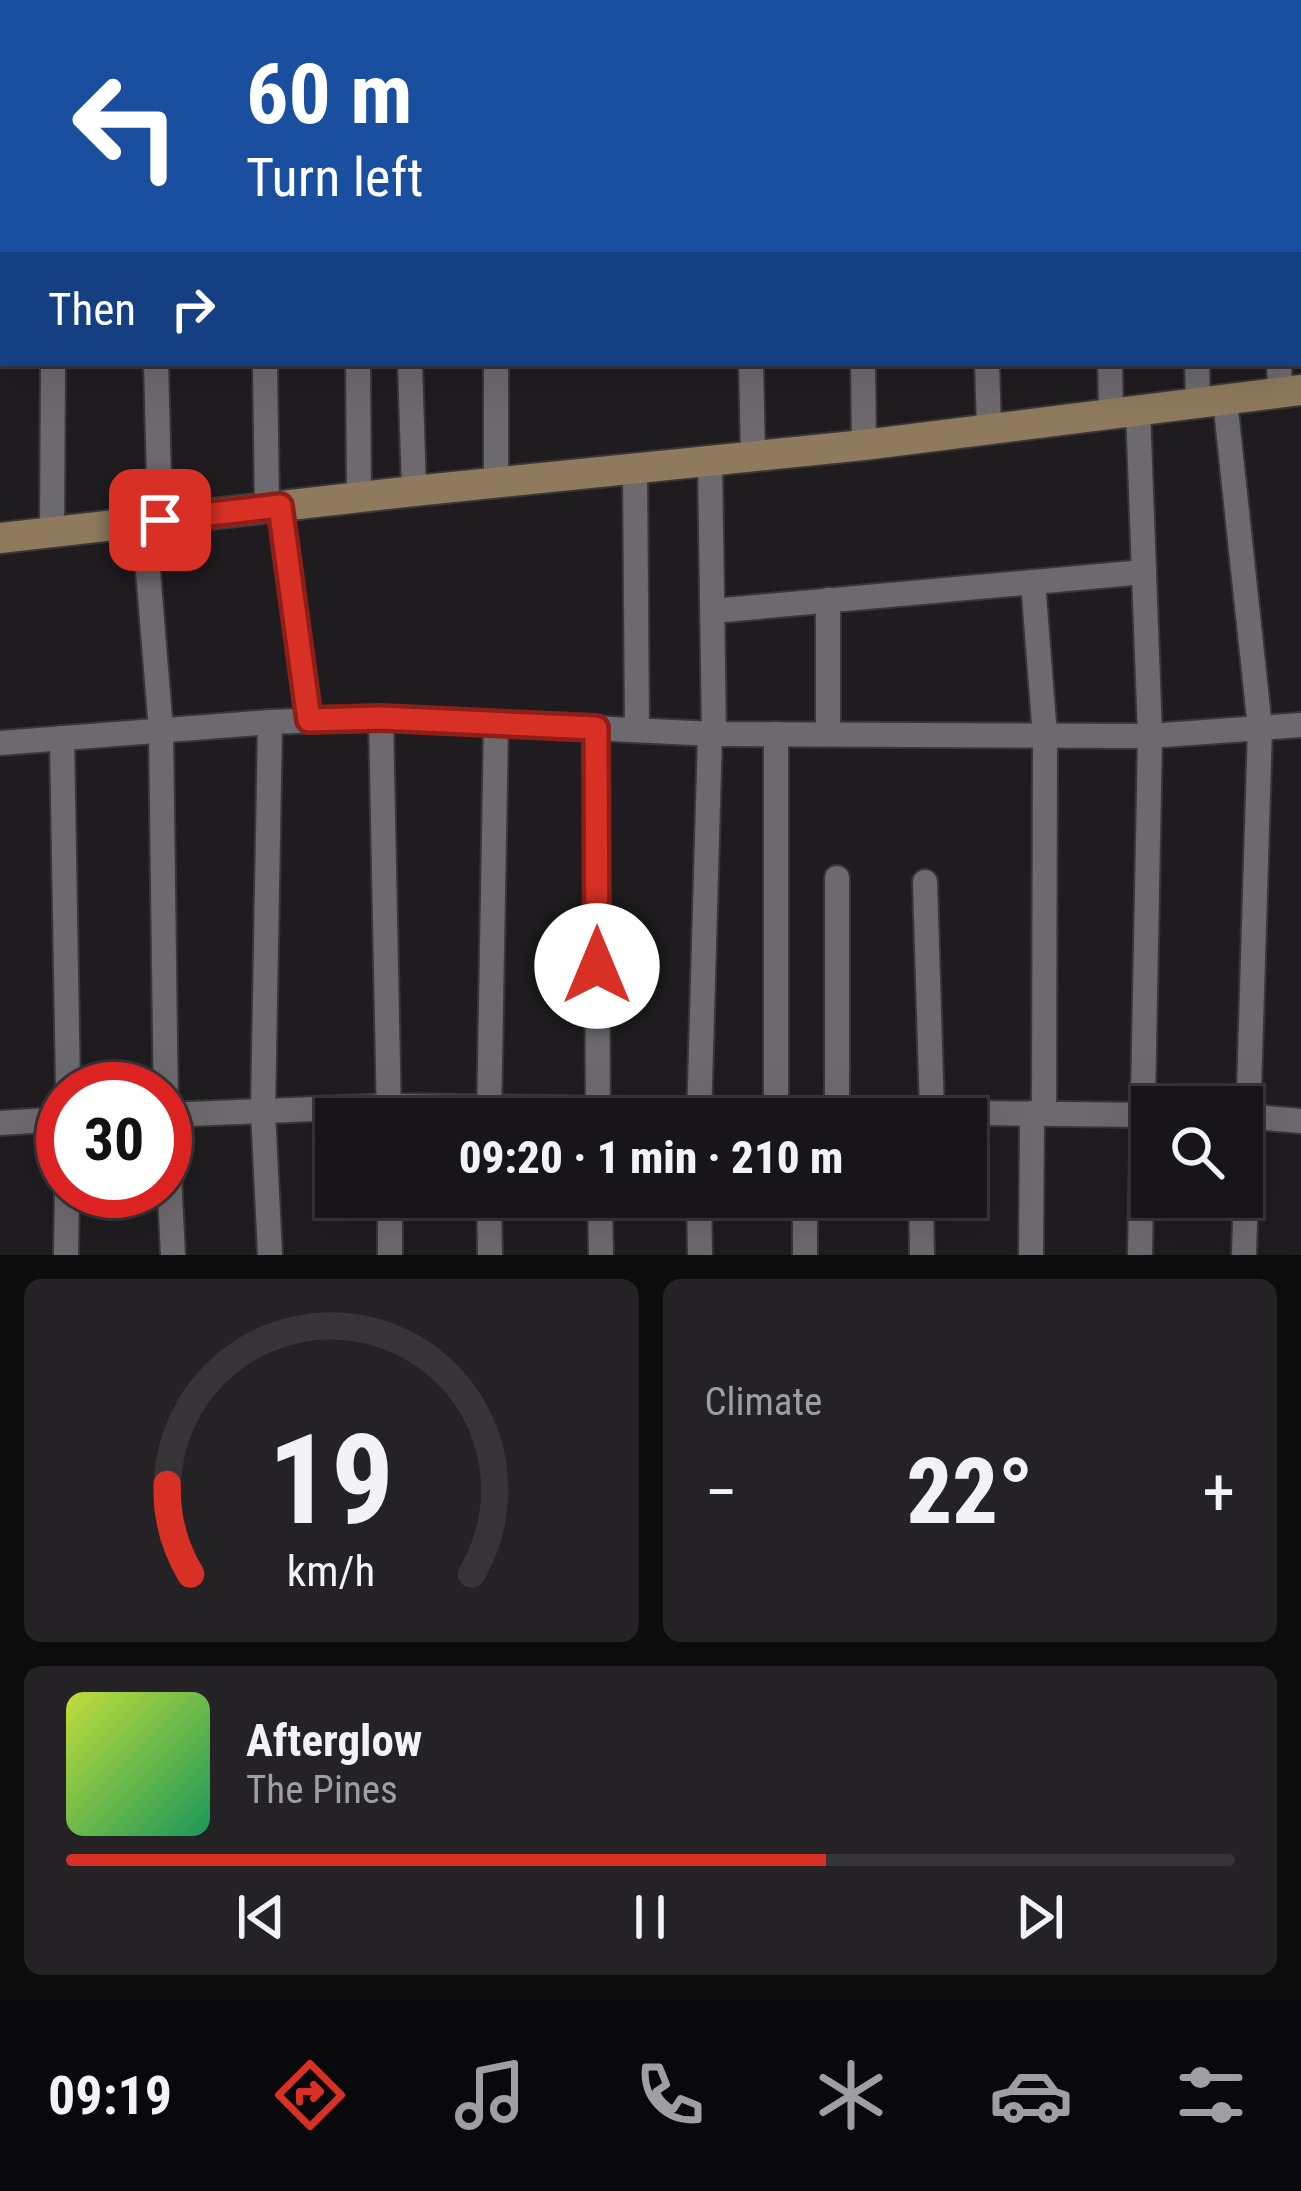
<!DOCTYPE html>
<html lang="en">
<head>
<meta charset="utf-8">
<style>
  :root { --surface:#171518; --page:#242225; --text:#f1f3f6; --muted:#9e9fa2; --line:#363437; --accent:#d93025 }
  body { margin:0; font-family:"Roboto Condensed",sans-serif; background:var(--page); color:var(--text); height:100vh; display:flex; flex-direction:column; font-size:45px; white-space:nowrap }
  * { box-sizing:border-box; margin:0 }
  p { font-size:39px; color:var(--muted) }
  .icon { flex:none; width:66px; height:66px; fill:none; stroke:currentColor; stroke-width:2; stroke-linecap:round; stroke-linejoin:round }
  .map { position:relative; height:1255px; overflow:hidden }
  .drawer { display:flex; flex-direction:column; gap:24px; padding:24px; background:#0d0c0d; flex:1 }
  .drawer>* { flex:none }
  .top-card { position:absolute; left:0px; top:0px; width:1302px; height:366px; box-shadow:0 12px 48px #0002,0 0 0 3px var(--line); background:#1a4fa0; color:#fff; overflow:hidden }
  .fabs { position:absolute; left:1131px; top:1086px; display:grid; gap:24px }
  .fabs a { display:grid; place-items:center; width:132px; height:132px; border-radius:0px; background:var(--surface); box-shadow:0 12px 48px #0002,0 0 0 3px var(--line); font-size:60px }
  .speed { position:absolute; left:36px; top:1062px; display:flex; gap:24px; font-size:60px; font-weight:700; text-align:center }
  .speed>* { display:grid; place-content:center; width:156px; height:156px; border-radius:50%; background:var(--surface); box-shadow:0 12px 48px #0002,0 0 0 3px var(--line); line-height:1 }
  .speed .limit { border:18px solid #d22; background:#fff; color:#111 }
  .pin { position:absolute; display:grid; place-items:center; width:102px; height:102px; color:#fff; margin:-51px; border-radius:24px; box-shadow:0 6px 18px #0006 }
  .me { position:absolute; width:132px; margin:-66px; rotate:0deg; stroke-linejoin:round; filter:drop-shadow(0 0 9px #0008) }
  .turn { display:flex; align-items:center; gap:42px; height:252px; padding:0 48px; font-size:54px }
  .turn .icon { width:156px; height:156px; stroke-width:2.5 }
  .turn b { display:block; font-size:84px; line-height:102px }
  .then { display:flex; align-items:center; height:114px; padding:0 48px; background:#0003; gap:24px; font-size:45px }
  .big { font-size:90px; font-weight:800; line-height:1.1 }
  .drawer .widget { flex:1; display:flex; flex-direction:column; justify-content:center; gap:18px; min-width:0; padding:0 42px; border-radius:18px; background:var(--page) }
  .drawer .dial { align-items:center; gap:0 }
  .dial svg { height:312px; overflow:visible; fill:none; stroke:var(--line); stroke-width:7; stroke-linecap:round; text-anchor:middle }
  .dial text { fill:var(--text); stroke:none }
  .song { display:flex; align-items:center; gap:36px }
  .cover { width:144px; height:144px; border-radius:18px; background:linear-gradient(135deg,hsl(70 70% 55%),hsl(150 70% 35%)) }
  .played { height:12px; border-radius:6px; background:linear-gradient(90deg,var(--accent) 65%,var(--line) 65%) }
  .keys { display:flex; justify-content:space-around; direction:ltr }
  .heat { display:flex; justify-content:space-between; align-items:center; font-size:66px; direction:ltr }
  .drawer .tiles { flex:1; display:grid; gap:24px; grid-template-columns:1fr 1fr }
  .widget:last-child { grid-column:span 2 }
  .trip { position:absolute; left:315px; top:1098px; width:672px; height:120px; border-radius:0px; background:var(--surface); box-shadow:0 12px 48px #0002,0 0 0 3px var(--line); font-weight:800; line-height:120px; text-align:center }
  .tabs { display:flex; height:192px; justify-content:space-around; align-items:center; background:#09080a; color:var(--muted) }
  .tabs .icon { width:84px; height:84px }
  .tabs .selected { color:var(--accent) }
  .tabs b { font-size:54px; color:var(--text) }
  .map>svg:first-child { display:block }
</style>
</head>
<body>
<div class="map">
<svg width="1301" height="1255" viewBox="0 0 1301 1255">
  <rect width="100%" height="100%" fill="#1f1c20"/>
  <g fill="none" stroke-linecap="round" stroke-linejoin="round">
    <g stroke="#383639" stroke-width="28">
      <g id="street">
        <polyline points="51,0 51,3"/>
        <polyline points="258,0 258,3"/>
        <polyline points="366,0 366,3"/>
        <polyline points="467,0 467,3"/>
        <polyline points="568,0 568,3"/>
        <polyline points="708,0 708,3"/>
        <polyline points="811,0 811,3"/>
        <polyline points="921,0 921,3"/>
        <polyline points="1029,0 1029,3"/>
        <polyline points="1131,0 1131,3"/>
        <polyline points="1238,0 1239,3"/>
        <polyline points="152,3 152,0"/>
        <polyline points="1299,20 1301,20"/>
        <polyline points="0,158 3,158"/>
        <polyline points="156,363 160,520"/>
        <polyline points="265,363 267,508"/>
        <polyline points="358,363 359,497"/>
        <polyline points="410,363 414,491"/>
        <polyline points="751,363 753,456"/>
        <polyline points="863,363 864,445"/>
        <polyline points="987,363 989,429"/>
        <polyline points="1110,363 1111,414"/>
        <polyline points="1197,363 1198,403"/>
        <polyline points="1279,363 1280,393"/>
        <polyline points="1225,400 1260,728 1244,1255"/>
        <polyline points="1138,410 1150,736 1140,1255"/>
        <polyline points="710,461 714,734"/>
        <polyline points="635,468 637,730"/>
        <polyline points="496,483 496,363"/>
        <polyline points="280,506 309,720"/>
        <polyline points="144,522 161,730 166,1115 173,1255"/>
        <polyline points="52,532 53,363"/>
        <polyline points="1033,582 1045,736 1044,1113"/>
        <polyline points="713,611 1144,572"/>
        <polyline points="381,718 389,1119"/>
        <polyline points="270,722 263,1111 270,1255"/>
        <polyline points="596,728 598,1119"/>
        <polyline points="828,734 828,600"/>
        <polyline points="62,738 68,1089"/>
        <polyline points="0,743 270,722 381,718 714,734 1150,736 1301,725"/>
        <polyline points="925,882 932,1112"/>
        <polyline points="776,1110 776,734"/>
        <polyline points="837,1111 837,878"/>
        <polyline points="165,1115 389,1106 1152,1115"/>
        <polyline points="1242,1116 1301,1121"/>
        <polyline points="489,1119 496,724"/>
        <polyline points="699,1119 710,734"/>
        <polyline points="0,1123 63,1119"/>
        <polyline points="390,1197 390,1255"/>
        <polyline points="489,1197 490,1255"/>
        <polyline points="600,1197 601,1255"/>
        <polyline points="699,1197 700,1255"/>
        <polyline points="805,1197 805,1255"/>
        <polyline points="921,1197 922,1255"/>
        <polyline points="66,1255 67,1191"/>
        <polyline points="1031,1255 1032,1113"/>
      </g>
    </g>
    <g stroke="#383639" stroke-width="34">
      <polyline id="secondary" points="0,538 414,491 864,445 1301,390"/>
    </g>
    <use href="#street" stroke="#6d6a6f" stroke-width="24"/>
    <use href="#secondary" stroke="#8f7a5d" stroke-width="30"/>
  </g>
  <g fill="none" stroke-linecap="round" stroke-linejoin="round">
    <g stroke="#8d1f18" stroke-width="30">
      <polyline id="route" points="160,520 280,506 309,720 381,718 596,728 597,966"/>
    </g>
    <use href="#route" stroke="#d93025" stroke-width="21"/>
  </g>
</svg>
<div class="fabs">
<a><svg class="icon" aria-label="search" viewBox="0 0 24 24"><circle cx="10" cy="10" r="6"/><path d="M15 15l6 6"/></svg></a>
</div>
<div class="speed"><div class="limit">30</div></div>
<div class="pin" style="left:160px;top:520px;background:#d93025"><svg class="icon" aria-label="arrive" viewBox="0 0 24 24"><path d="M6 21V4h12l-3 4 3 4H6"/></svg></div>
<svg class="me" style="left:597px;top:966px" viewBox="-20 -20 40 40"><circle r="19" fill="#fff"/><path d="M0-13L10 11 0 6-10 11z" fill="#d93025"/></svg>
<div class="trip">09:20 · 1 min · 210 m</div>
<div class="top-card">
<div class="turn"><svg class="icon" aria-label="left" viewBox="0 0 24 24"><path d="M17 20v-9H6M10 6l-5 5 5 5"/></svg><div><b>60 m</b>Turn left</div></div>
<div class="then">Then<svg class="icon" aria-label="right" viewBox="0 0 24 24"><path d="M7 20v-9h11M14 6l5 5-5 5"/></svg></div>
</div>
</div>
<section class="drawer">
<div class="tiles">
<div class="widget dial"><svg viewBox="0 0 100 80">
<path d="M14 69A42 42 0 1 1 86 69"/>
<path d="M14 69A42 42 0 0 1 8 46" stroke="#d93025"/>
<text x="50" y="56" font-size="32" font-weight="700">19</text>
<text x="50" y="72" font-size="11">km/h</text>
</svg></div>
<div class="widget"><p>Climate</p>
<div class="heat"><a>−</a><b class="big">22°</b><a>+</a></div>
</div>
<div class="widget">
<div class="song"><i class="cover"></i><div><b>Afterglow</b><p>The Pines</p></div></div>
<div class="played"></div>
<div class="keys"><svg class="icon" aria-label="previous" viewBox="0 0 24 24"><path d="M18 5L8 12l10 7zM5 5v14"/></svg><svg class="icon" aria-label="pause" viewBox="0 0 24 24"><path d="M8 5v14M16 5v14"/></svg><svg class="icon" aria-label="next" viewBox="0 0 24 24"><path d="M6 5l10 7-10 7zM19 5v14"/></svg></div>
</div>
</div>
</section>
<nav class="tabs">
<b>09:19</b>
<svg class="icon selected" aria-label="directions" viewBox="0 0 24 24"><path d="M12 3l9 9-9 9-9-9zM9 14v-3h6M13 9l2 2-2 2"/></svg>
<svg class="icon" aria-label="music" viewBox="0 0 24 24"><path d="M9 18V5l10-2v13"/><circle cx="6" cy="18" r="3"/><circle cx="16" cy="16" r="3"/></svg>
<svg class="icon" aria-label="phone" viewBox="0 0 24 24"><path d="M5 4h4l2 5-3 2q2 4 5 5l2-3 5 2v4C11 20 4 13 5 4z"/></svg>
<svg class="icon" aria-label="climate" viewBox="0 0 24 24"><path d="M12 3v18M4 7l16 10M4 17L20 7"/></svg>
<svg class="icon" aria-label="car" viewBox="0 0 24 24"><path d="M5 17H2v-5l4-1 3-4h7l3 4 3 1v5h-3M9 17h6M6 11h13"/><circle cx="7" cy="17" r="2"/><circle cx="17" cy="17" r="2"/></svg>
<svg class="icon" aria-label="filters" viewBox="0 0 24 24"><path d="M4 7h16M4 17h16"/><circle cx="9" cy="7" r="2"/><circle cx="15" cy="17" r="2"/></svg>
</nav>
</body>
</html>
